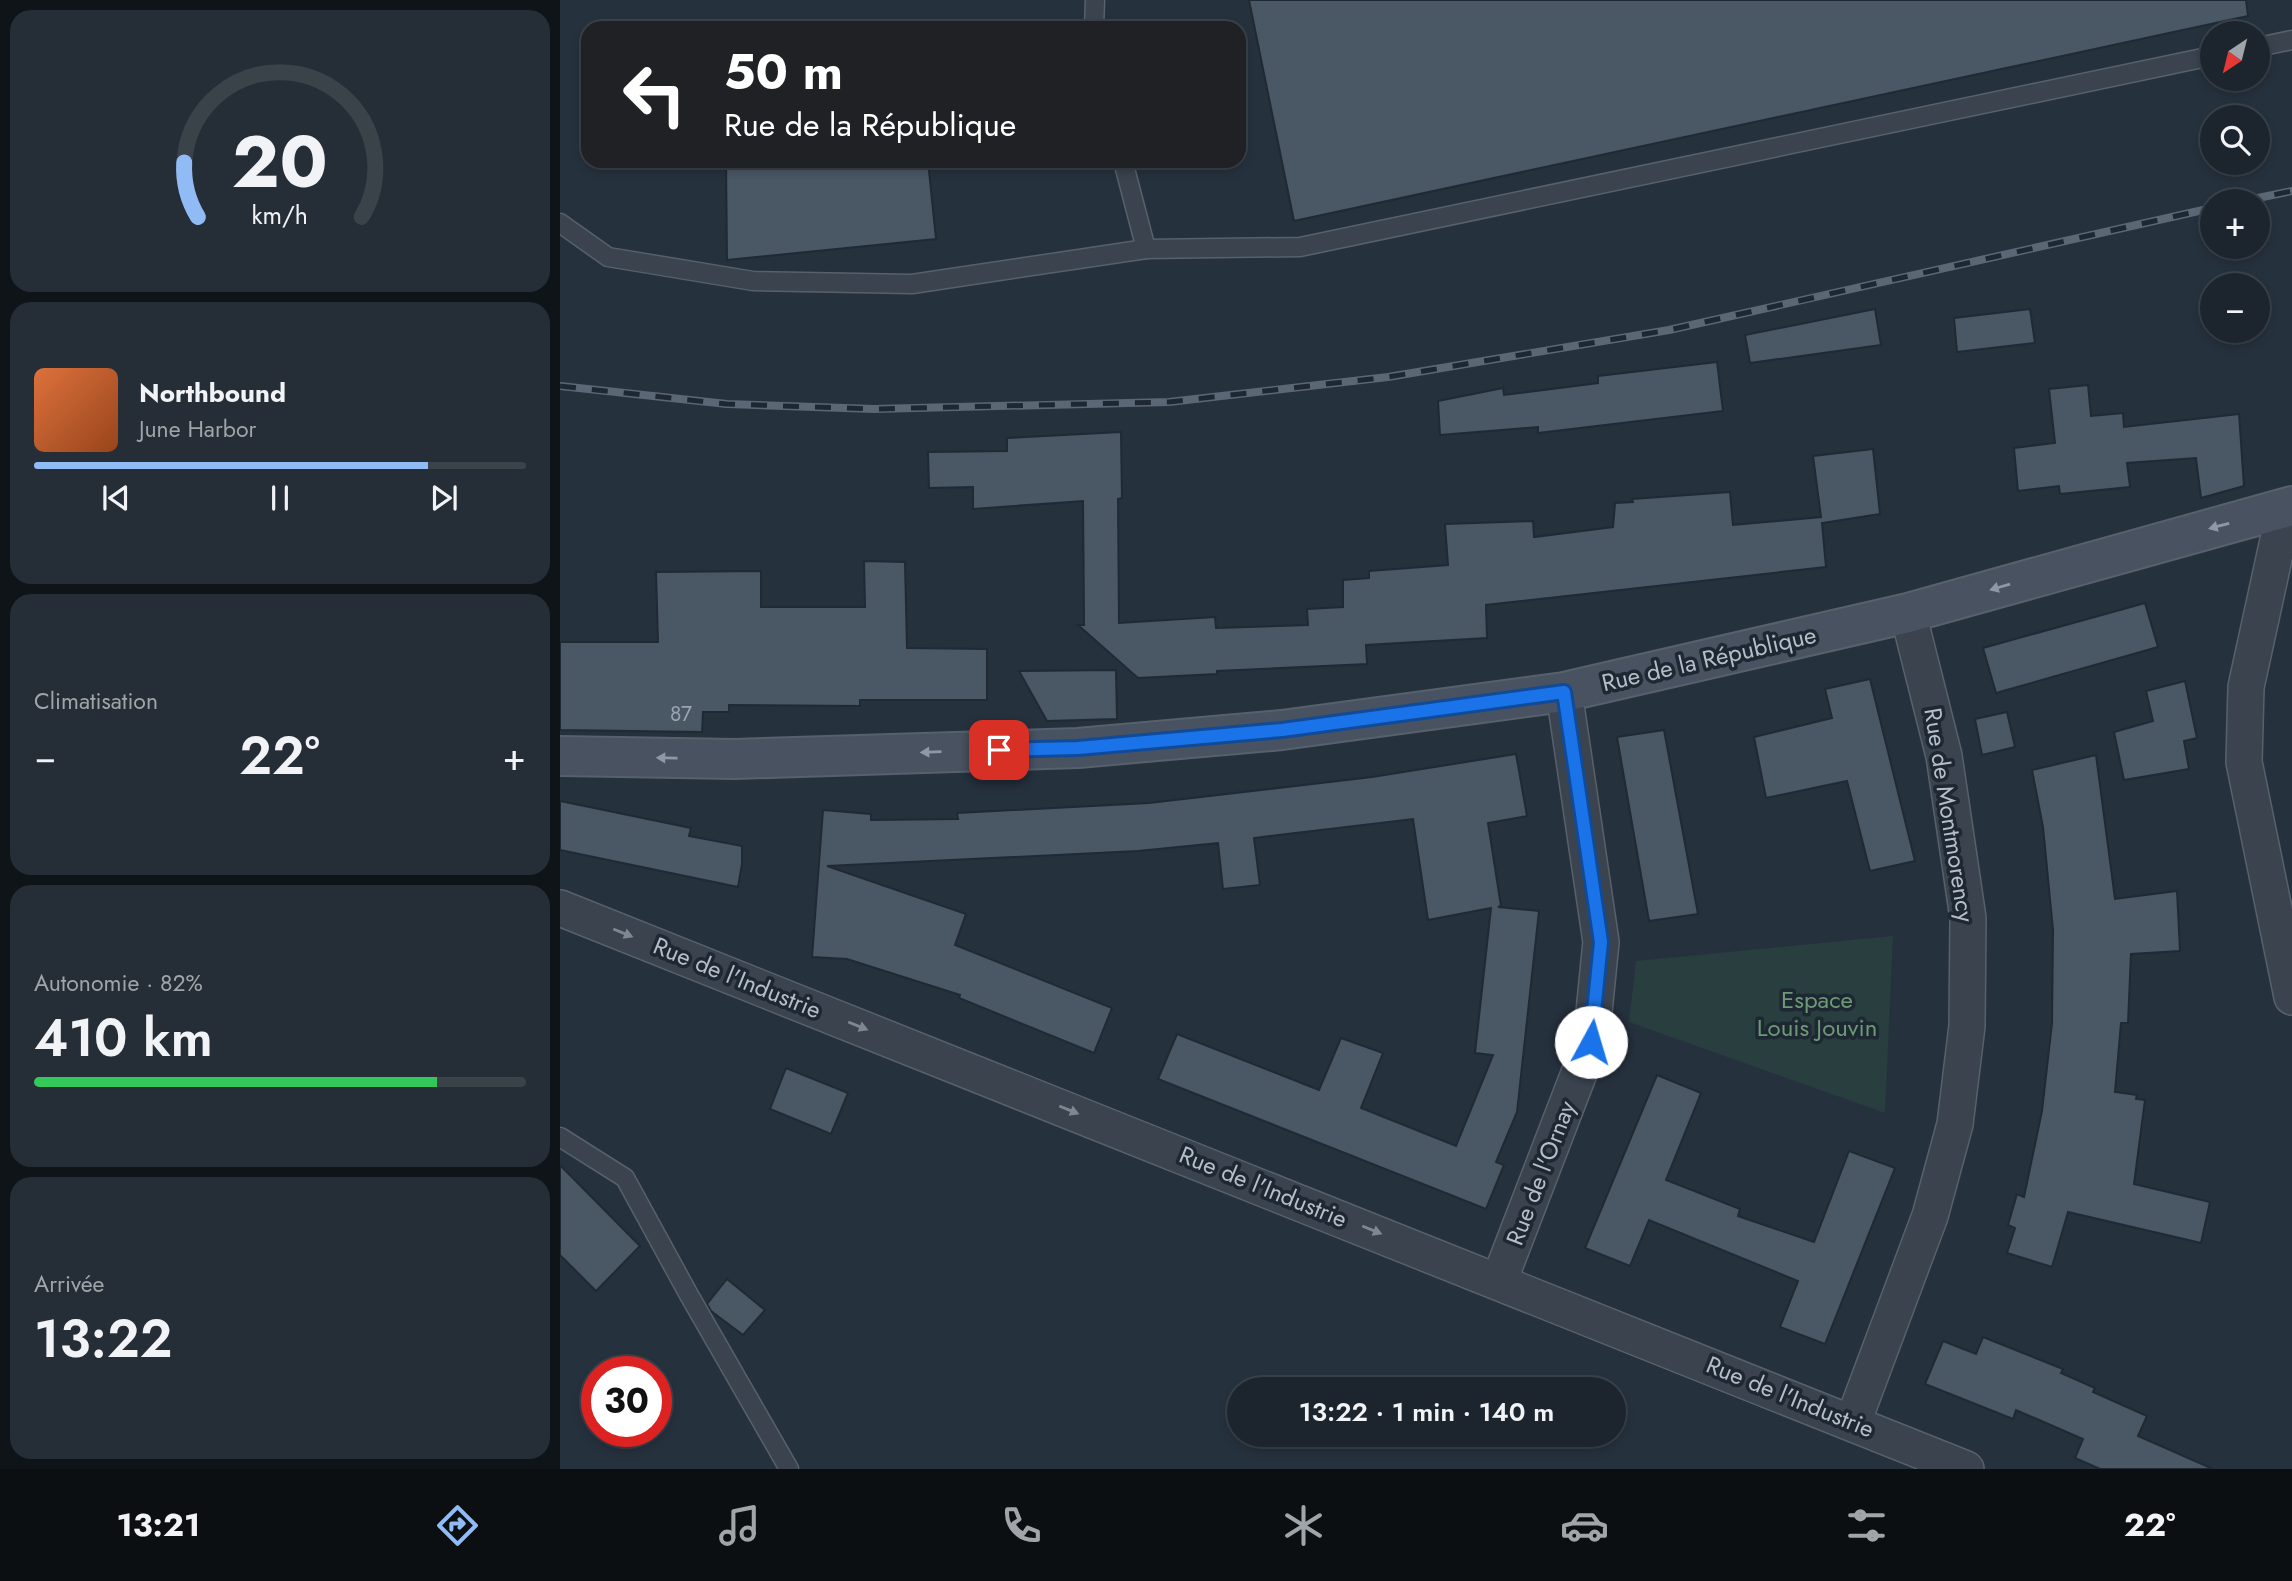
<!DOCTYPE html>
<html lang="fr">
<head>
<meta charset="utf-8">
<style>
  :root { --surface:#1c252e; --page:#252d36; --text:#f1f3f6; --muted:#a0a5aa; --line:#3a424a; --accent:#90bbf4 }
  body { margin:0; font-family:Jost,sans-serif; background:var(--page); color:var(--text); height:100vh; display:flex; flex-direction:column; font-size:26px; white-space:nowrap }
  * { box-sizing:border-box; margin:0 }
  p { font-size:23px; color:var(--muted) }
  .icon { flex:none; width:38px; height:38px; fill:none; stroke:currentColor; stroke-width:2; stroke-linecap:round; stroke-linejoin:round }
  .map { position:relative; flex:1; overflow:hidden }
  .panel { display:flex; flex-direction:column; gap:10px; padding:10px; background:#0f1419; width:560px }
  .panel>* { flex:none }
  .hud { position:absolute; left:21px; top:21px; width:665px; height:147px; border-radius:21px; box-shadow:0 4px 10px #0003,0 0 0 2px var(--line); background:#202124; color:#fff; overflow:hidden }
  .needle { width:46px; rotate:215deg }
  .controls { position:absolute; left:1640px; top:21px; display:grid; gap:14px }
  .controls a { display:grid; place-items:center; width:70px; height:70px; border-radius:50%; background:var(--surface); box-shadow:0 4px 10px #0003,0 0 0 2px var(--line); font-size:35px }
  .speed { position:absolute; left:21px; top:1356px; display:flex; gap:14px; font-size:35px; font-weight:700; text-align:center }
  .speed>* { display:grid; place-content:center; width:91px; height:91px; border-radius:50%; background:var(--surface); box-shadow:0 4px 10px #0003,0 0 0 2px var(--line); line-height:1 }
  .speed .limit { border:10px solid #d22; background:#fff; color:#111 }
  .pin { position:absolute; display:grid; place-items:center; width:60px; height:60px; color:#fff; margin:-30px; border-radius:14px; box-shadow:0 4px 10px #0006 }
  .me { position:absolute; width:77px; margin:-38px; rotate:6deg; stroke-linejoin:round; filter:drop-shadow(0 0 5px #0008) }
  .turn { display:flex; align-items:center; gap:24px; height:147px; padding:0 28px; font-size:32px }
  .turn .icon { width:91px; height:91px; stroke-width:2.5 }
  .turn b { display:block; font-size:49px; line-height:60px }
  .big { font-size:52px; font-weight:600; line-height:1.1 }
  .panel .widget { flex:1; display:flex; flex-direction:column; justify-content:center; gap:10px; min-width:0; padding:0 24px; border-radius:21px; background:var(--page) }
  .panel .dial { align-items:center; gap:0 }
  .dial svg { height:182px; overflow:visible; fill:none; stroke:var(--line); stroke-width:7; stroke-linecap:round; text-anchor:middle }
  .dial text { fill:var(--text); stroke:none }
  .song { display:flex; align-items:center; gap:21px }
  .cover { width:84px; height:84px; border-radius:10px; background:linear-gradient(135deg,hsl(20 70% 55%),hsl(20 70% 35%)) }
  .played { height:7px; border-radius:4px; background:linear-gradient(90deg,var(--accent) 80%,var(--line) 80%) }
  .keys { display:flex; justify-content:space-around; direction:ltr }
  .heat { display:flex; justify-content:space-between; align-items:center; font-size:38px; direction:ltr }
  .charge { height:10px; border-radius:5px; background:linear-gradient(90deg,#34c759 82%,var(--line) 0) }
  .trip { position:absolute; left:667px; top:1377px; width:399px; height:70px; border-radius:35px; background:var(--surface); box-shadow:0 4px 10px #0003,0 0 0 2px var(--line); font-weight:600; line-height:70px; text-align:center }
  .dock { display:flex; height:112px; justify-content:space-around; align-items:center; background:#0b0f12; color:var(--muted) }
  .dock .icon { width:49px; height:49px }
  .dock .selected { color:var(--accent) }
  .dock b { font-size:32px; color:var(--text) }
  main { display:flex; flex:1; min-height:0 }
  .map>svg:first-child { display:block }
</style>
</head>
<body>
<main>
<section class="panel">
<div class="widget dial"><svg viewBox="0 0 100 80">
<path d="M14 69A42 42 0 1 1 86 69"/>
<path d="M14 69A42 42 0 0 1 8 45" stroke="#90bbf4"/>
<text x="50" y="56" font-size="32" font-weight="700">20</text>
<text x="50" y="72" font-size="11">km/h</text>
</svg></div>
<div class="widget">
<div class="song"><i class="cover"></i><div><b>Northbound</b><p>June Harbor</p></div></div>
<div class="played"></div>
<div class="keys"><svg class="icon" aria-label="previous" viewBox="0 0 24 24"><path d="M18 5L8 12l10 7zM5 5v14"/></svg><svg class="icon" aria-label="pause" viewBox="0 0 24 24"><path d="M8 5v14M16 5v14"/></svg><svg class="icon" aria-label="next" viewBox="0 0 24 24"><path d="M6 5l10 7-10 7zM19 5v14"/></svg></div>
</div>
<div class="widget"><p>Climatisation</p>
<div class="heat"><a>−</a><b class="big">22°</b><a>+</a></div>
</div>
<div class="widget"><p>Autonomie · 82%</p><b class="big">410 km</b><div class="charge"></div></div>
<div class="widget"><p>Arrivée</p><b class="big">13:22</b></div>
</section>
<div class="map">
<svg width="1732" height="1469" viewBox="0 0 1732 1469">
  <rect width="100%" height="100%" fill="#26313e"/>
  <polygon fill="#283e3f" points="1333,936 1325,1113 1069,1022 1076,961"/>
  <g fill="#4a5764" stroke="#202a35" stroke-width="2">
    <polygon points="689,0 1686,0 1688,16 734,221"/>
    <polygon points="166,161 368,161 376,239 167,260"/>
    <polygon points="1315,309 1321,345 1190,363 1185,335"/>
    <polygon points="1470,309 1475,343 1397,352 1394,318"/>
    <polygon points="1157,362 1163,411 978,433 978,427 880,435 878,401 943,388 944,395 1038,383 1038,376"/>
    <polygon points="1528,385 1531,416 1563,413 1564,427 1679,414 1684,486 1641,498 1636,458 1567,463 1570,487 1500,494 1499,486 1458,491 1454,448 1495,443 1489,389"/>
    <polygon points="561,432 562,498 558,499 559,623 655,617 656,628 748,625 747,609 783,607 783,580 809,578 809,571 888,565 885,524 973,521 974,537 1053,527 1055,503 1073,502 1072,499 1170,492 1173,525 1261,517 1253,456 1313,449 1320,514 1262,523 1266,567 926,605 927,638 806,645 807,664 657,671 657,674 578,678 518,625 524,625 523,501 413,509 413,487 369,488 368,452 447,451 447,438"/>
    <polygon points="304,561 345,562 347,648 427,649 427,700 300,700 300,706 169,705 169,712 143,712 142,732 0,730 0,642 98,642 96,572 201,571 201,607 305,607"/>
    <polygon points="1585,603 1598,647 1436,693 1423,648"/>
    <polygon points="556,670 557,719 487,721 459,671"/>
    <polygon points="1310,679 1355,861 1310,871 1287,781 1206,798 1194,737 1272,718 1265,689"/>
    <polygon points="1625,681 1637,738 1624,741 1629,769 1564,780 1554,732 1593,721 1586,691"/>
    <polygon points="1447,712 1455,747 1422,755 1415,719"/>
    <polygon points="1104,730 1138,914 1089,921 1057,737"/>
    <polygon points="956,754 967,816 928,823 941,906 938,907 979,911 957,1112 936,1162 944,1165 926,1209 598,1079 617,1034 759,1090 781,1038 823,1053 801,1108 896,1146 933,1055 915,1053 931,908 868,920 853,819 694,838 700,885 663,889 658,843 578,851 267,866 406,914 395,945 552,1008 534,1053 399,998 400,995 287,959 252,957 263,810 311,814 311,820 398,819 397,813 589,803 812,777"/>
    <polygon points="1536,755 1555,899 1617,891 1620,951 1571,954 1568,1023 1561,1023 1555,1092 1577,1095 1576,1099 1585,1100 1574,1184 1650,1202 1641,1243 1508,1212 1492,1267 1447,1253 1455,1228 1448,1225 1457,1194 1464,1197 1482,1111 1492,1023 1493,930 1483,827 1472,770"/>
    <polygon points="0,801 131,828 129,836 182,846 182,864 178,887 0,850"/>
    <polygon points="226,1068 288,1093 271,1134 210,1109"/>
    <polygon points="1097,1075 1141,1093 1106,1180 1180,1209 1178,1216 1254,1242 1289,1151 1335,1168 1265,1344 1220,1327 1238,1281 1089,1220 1070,1266 1025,1248"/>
    <polygon points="0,1165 80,1246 36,1291 0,1255"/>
    <polygon points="167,1279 205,1310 183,1335 151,1311 147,1304"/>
    <polygon points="1423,1337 1503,1369 1501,1373 1535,1388 1533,1392 1587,1416 1578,1436 1653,1469 1540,1469 1515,1458 1523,1439 1456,1410 1453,1419 1365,1384 1383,1341 1416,1354"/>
  </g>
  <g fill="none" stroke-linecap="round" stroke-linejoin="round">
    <g stroke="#57616c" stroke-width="21">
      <g id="lane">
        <polyline points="534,28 535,0"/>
        <polyline points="1698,47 1732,40"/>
        <polyline points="563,161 586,249 740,247 1652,56"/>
        <polyline points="0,223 48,257 193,281 352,284 586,249"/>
        <polyline points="0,1137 65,1178 129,1295 229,1469"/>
      </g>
    </g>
    <g stroke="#57616c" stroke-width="38">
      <g id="street">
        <polyline points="1725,508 1686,687 1684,762 1732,997"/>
        <polyline points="0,908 1406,1469"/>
        <polyline points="939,1281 1031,1042 1041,942 1004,692"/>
        <polyline points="1293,1422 1370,1216 1395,1124 1407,1026 1408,918 1384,756 1348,613"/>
      </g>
    </g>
    <g stroke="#57616c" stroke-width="42">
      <polyline id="secondary" points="0,756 175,759 518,748 722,730 1004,692 1348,613 1732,506"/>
    </g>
    <use href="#lane" stroke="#3a434e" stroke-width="18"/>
    <use href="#street" stroke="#3a434e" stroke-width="35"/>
    <use href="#secondary" stroke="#485261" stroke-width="38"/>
    <g stroke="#5c6775" stroke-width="8">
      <g id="rail">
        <polyline points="1683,201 1732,191"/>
        <polyline points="0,386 167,404 314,409 609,402 828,377 1109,330 1652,208"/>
      </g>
    </g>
    <use href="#rail" stroke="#1e2833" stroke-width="5" stroke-dasharray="16" stroke-linecap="butt"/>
  </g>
  <defs><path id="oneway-solid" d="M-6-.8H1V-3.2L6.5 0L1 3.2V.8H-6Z" transform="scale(1.75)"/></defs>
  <g fill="#9098a5">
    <use href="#oneway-solid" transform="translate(1659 526) rotate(165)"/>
    <use href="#oneway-solid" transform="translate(1440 587) rotate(164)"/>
    <use href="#oneway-solid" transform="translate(371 752) rotate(178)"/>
    <use href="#oneway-solid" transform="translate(107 758) rotate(-179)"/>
  </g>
  <g fill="#7e8792">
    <use href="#oneway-solid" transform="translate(63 933) rotate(22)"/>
    <use href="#oneway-solid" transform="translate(298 1026) rotate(22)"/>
    <use href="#oneway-solid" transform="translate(509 1110) rotate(22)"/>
    <use href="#oneway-solid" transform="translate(812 1230) rotate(22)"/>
  </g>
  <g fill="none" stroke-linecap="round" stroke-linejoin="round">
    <g stroke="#114b97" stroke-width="18">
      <polyline id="route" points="439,750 518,748 722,730 1004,692 1041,942 1031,1042"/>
    </g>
    <use href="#route" stroke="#1a73e8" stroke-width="12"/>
  </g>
  <g text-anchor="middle" stroke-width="7" stroke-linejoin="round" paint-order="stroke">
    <g font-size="21" fill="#9ba4b0">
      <text x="121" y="721">87</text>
    </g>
    <g font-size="24" fill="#b6bec9" stroke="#1e2833">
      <text transform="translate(1149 659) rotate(-13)" y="8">Rue de la République</text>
      <text transform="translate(1389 815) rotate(81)" y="8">Rue de Montmorency</text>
      <text transform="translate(177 978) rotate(22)" y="8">Rue de l'Industrie</text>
      <text transform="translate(981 1173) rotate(-69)" y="8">Rue de l'Ornay</text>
      <text transform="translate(703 1187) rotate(22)" y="8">Rue de l'Industrie</text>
      <text transform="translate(1230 1397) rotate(22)" y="8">Rue de l'Industrie</text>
    </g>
    <g font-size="24" fill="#6e9976" stroke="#1e2833">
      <text x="1257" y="1008">Espace<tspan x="1257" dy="28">Louis Jouvin</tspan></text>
    </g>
  </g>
</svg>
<div class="controls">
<a><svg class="needle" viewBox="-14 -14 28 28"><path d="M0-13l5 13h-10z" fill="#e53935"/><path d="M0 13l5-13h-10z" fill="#a0a5aa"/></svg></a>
<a><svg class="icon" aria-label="search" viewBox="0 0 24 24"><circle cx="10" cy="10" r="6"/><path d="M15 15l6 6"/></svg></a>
<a>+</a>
<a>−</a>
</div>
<div class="speed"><div class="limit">30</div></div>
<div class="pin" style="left:439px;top:750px;background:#d93025"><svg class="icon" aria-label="arrive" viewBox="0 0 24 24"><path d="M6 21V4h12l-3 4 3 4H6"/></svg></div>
<svg class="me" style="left:1031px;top:1042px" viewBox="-20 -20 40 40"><circle r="19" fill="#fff"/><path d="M0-13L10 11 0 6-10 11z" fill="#1a73e8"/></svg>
<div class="trip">13:22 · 1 min · 140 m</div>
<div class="hud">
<div class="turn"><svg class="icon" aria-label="left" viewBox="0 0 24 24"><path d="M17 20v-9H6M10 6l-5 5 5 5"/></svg><div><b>50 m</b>Rue de la République</div></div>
</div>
</div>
</main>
<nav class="dock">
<b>13:21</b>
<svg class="icon selected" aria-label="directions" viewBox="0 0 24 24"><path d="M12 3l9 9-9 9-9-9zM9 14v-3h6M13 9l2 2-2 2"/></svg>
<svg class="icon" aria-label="music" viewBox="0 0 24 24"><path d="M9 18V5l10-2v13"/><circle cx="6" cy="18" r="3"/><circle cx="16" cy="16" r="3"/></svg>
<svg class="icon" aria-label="phone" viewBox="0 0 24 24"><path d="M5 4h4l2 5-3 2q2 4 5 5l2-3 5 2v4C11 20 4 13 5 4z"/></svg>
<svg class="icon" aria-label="climate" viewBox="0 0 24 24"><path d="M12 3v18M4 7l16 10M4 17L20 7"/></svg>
<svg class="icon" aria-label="car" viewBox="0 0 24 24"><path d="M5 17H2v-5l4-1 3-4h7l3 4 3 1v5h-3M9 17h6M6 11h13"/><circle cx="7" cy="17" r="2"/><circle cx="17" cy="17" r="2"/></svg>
<svg class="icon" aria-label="filters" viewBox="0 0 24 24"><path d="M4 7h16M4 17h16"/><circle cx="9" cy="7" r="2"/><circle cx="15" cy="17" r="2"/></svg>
<b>22°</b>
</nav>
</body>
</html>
